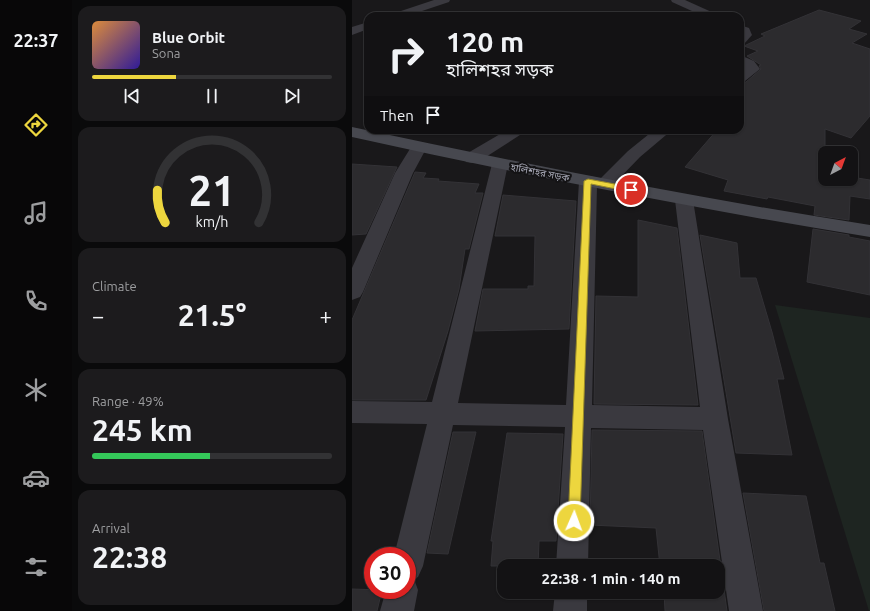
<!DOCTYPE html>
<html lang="en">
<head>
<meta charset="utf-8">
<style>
  :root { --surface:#131214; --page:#1c1b1d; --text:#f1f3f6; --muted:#9d9ea0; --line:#323234; --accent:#edd63e }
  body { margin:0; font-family:Ubuntu,"Noto Sans Bengali",sans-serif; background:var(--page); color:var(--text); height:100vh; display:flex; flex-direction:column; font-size:15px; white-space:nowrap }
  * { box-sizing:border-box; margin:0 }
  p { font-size:13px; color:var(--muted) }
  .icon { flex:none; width:22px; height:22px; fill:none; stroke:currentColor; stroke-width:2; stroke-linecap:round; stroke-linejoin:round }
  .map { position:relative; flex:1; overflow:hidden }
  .drawer { display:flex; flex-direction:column; gap:6px; padding:6px; background:#0a0a0b; width:280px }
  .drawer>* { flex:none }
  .top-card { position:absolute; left:12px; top:12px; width:380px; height:122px; border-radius:12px; box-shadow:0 1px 3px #0004,0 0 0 1px var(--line); background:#131214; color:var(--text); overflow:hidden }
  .needle { width:26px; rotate:41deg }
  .buttons { position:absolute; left:466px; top:146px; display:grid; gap:8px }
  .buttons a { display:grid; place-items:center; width:40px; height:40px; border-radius:8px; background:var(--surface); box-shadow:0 1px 3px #0004,0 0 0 1px var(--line); font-size:20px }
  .speed { position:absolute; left:12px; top:547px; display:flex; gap:8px; font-size:20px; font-weight:700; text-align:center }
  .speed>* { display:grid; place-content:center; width:52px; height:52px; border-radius:50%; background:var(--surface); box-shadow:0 1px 3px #0004,0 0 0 1px var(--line); line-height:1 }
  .speed .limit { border:6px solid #d22; background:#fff; color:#111 }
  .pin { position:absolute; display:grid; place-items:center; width:34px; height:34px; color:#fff; margin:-17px; border:2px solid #fff; border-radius:50%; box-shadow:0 1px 4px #0007 }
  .me { position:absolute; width:44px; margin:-22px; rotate:2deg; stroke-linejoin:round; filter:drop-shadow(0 0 3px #0008) }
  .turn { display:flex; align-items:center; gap:14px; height:84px; padding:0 16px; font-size:18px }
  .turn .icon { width:52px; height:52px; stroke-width:2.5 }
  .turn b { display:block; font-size:28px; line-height:34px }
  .then { display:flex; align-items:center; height:38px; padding:0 16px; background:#0003; gap:8px; font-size:15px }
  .big { font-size:30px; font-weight:700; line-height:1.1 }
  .drawer .tile { flex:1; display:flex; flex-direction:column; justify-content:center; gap:6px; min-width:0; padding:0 14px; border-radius:12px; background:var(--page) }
  .drawer .dial { align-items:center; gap:0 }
  .dial svg { height:104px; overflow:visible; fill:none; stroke:var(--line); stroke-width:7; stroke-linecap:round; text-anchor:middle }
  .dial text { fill:var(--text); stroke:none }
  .song { display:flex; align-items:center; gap:12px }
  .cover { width:48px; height:48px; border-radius:6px; background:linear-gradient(135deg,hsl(30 70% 55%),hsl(250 70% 35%)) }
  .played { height:4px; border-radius:2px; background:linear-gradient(90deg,var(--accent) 35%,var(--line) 35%) }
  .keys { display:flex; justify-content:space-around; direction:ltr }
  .heat { display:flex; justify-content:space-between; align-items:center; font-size:22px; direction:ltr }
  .charge { height:6px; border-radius:3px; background:linear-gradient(90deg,#34c759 49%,var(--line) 0) }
  .trip { position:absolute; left:145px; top:559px; width:228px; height:40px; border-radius:12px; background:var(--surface); box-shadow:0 1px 3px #0004,0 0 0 1px var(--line); font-weight:700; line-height:40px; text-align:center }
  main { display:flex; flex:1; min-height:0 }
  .menu { display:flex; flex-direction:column; width:72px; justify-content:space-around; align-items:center; background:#080708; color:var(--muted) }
  .menu .icon { width:28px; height:28px }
  .menu .active { color:var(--accent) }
  .menu b { font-size:18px; color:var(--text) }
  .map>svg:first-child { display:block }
</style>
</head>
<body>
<main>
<nav class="menu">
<b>22:37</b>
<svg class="icon active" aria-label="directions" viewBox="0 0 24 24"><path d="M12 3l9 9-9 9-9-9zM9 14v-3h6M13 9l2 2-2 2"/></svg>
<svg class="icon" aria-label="music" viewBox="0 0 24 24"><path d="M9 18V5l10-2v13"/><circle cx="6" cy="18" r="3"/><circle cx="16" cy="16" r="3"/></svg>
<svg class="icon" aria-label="phone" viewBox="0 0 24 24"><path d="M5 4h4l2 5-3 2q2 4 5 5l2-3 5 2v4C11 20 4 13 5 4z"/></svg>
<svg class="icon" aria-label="climate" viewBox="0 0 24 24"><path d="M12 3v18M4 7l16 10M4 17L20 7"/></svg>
<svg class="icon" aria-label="car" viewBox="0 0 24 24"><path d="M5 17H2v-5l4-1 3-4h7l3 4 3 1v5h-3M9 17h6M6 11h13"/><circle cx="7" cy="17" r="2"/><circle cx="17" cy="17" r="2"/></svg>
<svg class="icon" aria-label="filters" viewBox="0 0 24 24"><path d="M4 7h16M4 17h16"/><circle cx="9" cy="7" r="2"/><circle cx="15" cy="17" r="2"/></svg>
</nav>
<section class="drawer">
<div class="tile">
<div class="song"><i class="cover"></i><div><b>Blue Orbit</b><p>Sona</p></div></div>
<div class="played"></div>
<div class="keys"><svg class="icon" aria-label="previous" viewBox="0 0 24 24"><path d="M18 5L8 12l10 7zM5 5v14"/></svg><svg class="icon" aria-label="pause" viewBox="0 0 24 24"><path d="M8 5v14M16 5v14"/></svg><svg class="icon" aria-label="next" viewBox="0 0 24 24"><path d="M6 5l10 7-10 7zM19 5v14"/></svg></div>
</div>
<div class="tile dial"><svg viewBox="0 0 100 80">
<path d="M14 69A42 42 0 1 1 86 69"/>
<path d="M14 69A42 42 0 0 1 8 44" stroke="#edd63e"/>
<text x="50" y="56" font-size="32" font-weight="700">21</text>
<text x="50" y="72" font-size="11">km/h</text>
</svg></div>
<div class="tile"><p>Climate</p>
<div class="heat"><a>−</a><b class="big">21.5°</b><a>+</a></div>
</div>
<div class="tile"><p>Range · 49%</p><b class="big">245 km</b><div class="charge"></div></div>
<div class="tile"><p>Arrival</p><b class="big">22:38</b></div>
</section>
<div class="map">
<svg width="518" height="611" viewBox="0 0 518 611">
  <rect width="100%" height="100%" fill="#19181a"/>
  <polygon fill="#1e2521" points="423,305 518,318 518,611 517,611"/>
  <g fill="#2c2b2e" stroke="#333236">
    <polygon points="467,10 509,21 497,29 515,34 500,43 518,49 518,116 499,138 473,129 473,179 499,179 499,177 518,180 518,199 498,196 497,220 462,215 463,206 416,197 415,199 372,191 376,180 333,167 365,130 388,130 388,83 394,82 409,69 407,66 409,65 395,56 406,51 392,46 413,36 409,34"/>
    <polygon points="0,164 45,167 14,234 0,235"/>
    <polygon points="63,172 74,173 71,178 87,179 86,181 127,184 123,193 131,193 117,249 113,249 107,289 96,331 74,400 0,400 0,320"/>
    <polygon points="151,195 224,201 217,329 123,331 131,289 176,289 176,286 182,286 183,236 143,236"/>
    <polygon points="286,220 325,228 346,405 242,404 244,296 286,297"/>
    <polygon points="461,229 497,235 497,237 518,241 518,295 455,282"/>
    <polygon points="348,235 385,243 388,278 404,278 420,332 432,379 425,379 440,455 384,453"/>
    <polygon points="240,430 350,431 375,611 313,611 312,592 366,592 366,566 308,566 304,528 238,525"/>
    <polygon points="101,432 124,432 96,554 75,553"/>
    <polygon points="155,433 211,434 204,541 187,541 186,566 139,566 141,541 139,541"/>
    <polygon points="391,493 454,496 468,563 472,563 483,611 412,611"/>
    <polygon points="0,589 30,590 25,611 0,611"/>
  </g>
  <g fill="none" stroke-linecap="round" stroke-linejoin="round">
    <g fill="#3a393f" fill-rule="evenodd">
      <polygon points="82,0 98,0 97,2 55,16 38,16 40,14"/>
      <polygon points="319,0 333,0 364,14 366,16 351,16 320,2"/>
      <polygon points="16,22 16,29 0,35 0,27"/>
      <polygon points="388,25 397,28 400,35 392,44 388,45"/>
      <polygon points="388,55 402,61 408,69 393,81 388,82 388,72 393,68 388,64"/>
      <polygon points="155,130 174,130 171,133 126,162 120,163 114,162 112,158 114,154"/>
      <polygon points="302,130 320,130 288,157 258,188 252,189 245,186 240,405 348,407 323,200 326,196 332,195 338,196 341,200 376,419 411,611 377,611 351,430 239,428 236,566 204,566 213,427 101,425 71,566 66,577 62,579 66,590 62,611 28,611 34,590 55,590 55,556 42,556 75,424 0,423 0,401 80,402 140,164 142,160 148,159 154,160 156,164 106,403 214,405 227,181 230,177 236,176 242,177 245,182 276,151"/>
      <polygon points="67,142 73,144 75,147 61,173 11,292 8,297 0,300 0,268 43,173 61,144"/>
      <polygon points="203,592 235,592 235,611 201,611"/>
    </g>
    <path fill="#47484f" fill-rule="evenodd" d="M0,127C172,164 344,198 518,225V237C344,209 172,175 0,137Z"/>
  </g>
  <polygon fill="#edd63e" stroke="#9a8b28" points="236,179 279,187 282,190 279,192 239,184 228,521 226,525 222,527 218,525 216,521 232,181"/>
  <g text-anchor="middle" stroke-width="4" stroke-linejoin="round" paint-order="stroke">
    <g font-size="10" fill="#abacba" stroke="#141315">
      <text transform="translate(188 172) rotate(11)" y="4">হালিশহর সড়ক</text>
    </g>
  </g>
</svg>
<div class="buttons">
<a><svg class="needle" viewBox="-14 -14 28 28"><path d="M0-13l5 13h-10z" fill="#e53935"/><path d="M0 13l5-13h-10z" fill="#9d9ea0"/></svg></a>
</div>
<div class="speed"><div class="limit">30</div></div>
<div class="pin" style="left:279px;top:190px;background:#d93025"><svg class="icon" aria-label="arrive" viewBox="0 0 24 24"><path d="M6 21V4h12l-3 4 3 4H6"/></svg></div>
<svg class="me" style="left:222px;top:521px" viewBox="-20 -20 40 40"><circle r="17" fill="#edd63e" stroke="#fff" stroke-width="3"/><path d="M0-11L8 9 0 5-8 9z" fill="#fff"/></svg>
<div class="trip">22:38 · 1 min · 140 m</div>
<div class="top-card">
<div class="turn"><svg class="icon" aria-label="right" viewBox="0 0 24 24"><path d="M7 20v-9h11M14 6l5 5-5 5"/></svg><div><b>120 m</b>হালিশহর সড়ক</div></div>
<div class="then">Then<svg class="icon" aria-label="arrive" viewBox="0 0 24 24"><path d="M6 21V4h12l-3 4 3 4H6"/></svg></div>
</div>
</div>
</main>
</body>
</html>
